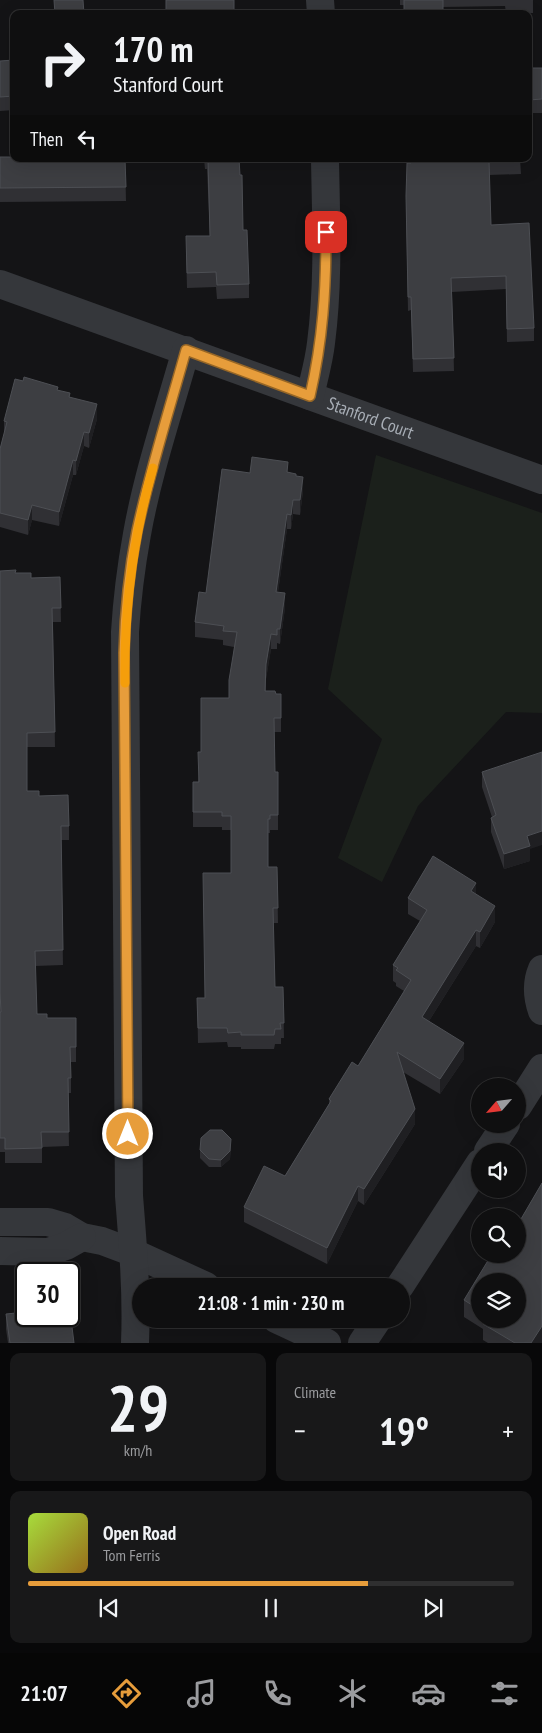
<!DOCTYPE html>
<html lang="en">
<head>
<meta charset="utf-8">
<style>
  :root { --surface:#0f0f10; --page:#181819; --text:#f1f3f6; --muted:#9b9c9f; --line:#2f2f30; --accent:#e79d3b }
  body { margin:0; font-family:"PT Sans Narrow",sans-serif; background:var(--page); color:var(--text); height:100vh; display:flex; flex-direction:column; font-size:19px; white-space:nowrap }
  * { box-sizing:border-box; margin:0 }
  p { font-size:16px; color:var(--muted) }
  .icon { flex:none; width:28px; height:28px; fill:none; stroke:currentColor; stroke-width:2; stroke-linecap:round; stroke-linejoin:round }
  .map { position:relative; height:1343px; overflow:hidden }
  .details { display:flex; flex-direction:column; gap:10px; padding:10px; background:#080809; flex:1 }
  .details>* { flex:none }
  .top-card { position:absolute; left:10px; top:10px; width:522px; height:152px; border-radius:10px; box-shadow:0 5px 20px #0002,0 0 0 1px var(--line); background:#0f0f10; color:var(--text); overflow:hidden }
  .needle { width:32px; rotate:242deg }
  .controls { position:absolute; left:471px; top:1078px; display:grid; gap:10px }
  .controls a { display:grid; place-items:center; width:55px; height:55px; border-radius:50%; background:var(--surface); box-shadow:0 5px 20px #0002,0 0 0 1px var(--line); font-size:25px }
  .speed { position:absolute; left:15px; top:1262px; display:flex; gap:10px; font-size:25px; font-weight:700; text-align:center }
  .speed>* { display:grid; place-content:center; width:65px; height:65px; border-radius:50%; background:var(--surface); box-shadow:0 5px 20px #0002,0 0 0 1px var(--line); line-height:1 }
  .speed .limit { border:2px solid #111; border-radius:8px; background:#fff; color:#111 }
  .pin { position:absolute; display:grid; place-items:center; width:42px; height:42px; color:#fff; margin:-21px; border-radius:10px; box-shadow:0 2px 8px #0006 }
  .me { position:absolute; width:55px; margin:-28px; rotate:0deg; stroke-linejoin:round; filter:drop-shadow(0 0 4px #0008) }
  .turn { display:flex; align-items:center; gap:18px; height:105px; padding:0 20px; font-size:22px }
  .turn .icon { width:65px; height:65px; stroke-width:2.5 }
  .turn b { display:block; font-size:35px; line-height:42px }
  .then { display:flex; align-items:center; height:48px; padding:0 20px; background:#0003; gap:10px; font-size:19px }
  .big { font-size:38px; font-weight:700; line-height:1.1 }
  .details .widget { flex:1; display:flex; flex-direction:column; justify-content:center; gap:8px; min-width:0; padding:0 18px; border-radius:10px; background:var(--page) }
  .details .dial { align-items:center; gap:0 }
  .dial b { font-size:65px; line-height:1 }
  .song { display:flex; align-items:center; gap:15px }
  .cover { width:60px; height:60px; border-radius:8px; background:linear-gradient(135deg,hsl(80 70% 55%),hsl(40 70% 35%)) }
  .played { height:5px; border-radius:2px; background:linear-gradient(90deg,var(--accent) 70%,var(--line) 70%) }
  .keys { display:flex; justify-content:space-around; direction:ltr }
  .heat { display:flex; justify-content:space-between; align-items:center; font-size:28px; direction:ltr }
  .details .tiles { flex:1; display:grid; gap:10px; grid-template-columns:1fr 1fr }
  .widget:last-child { grid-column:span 2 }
  .trip { position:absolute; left:132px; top:1278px; width:278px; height:50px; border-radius:25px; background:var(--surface); box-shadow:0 5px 20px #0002,0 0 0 1px var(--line); font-weight:700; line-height:50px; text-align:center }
  .tab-bar { display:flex; height:80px; justify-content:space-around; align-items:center; background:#060606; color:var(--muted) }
  .tab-bar .icon { width:35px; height:35px }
  .tab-bar .on { color:var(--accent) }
  .tab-bar b { font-size:22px; color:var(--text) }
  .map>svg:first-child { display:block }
</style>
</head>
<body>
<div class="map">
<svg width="542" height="1343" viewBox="0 0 542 1343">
  <rect width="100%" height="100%" fill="#141416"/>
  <polygon fill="#1b201b" points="376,455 542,513 542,713 506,712 418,806 382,882 338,858 382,739 328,689"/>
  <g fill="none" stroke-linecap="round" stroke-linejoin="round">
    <g stroke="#35373b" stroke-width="28">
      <polyline points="320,0 321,14"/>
      <path id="s1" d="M0,284L542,480"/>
      <path d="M310,396C314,378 319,361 321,343C329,282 326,220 325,159"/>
      <path d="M542,969C536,983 537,997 542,1011"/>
      <polyline points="518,1106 542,1068"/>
      <polyline points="488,1151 506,1124"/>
      <polyline points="0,1222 48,1222 65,1227 82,1237 102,1241 134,1253 206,1286"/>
      <polyline points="0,1251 48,1252 66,1246 82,1237"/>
      <polyline points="400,1286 480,1163"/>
      <polyline points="276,1319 327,1343"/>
      <path d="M135,1343C137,1294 133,1245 129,1196L125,632C127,599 131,567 137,534C148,472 169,411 186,350"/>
      <polyline points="362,1343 378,1319"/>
    </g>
  </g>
  <g fill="#303034" fill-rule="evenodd">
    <polygon points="400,0 533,0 533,13 506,13 505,6 443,7 400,5"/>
    <polygon points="14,60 14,110 0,111 0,61"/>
    <rect x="529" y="68" width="13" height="45"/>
    <polygon points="0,157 125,159 126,201 0,202"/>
    <polygon points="204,159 239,159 243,230 249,284 249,298 217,299 216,287 187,288 186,251 210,236 207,169 205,169"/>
    <polygon points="410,159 520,159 521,174 489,175 491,225 534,328 534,341 507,342 506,289 452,292 454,371 413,372 411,310 408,311 406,209"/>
    <polygon points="58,390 70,397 97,419 89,448 84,446 76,475 73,475 59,526 32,520 28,535 0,527 0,449 4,434 4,421"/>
    <polygon points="288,472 296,476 303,491 300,515 293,514 291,529 287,529 278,592 285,608 280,644 277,643 277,649 271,649 266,679 266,691 276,694 281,694 281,732 274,732 275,772 278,772 278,830 270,830 270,833 268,833 268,867 277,867 278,923 273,923 275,987 283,987 284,1038 281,1038 281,1044 275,1044 274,1049 241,1049 241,1047 228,1047 227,1042 198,1043 197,998 205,998 231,873 231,830 222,830 222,827 193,827 193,782 198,782 201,752 229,698 234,647 223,645 223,640 195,637 195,622 206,593 250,473"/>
    <polygon points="0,571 16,573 31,578 60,577 61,622 53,622 55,747 27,747 27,791 39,796 69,826 69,840 61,840 63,965 35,966 37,1014 47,1018 76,1018 76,1062 71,1062 71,1093 68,1093 69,1146 42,1147 42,1163 5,1163 5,1152 0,1152"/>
    <polygon points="482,772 530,849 530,861 504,869 491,832 491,818 492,817 482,787"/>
    <polygon points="476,894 495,922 480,948 476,946 429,1021 464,1059 440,1094 403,1072 415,1124 364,1205 358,1201 327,1264 244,1222 244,1207 285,1176 329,1104 329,1099 358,1066 404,991 396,986 396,983 393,981 393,965 420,921 408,914 408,898"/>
    <polygon points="231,1147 230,1159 221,1167 209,1167 200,1158 200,1150"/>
    <path d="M542,1183V1343H488L483,1340V1329L464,1317V1300L521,1219ZM480,1281L518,1319H480Z"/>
    <polygon points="6,1314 49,1321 74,1343 8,1343 6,1329"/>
  </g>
  <g fill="#1f1f22">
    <polygon points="97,404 97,419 89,448 89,433"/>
    <polygon points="84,432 84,446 76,475 76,461"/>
    <polygon points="73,460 73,475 59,526 59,512"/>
    <polygon points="303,477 303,491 300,515 300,500"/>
    <polygon points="293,500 293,514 291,529 291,515"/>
    <polygon points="32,505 32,520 28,535 28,520"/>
    <polygon points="287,514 287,529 276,606 276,592"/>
    <polygon points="285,593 285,608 280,644 280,629"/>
    <polygon points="271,634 271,649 266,679 266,664"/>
    <polygon points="542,831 542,845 530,849 530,861 504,869 504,854 527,836"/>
    <polygon points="476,883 476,898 471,891"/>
    <polygon points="495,906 495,922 480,948 480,932"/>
    <polygon points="476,930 476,946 422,1032 422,1017"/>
    <polygon points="464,1043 464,1059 440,1094 440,1079"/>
    <polygon points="415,1109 415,1124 364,1205 364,1189"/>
    <polygon points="231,1139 230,1159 221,1167 221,1160"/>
    <polygon points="358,1186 358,1201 327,1264 327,1248"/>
    <polygon points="542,1326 542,1343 531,1343"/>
  </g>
  <g fill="#3d3e42" stroke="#4d4f54">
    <polygon points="54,0 83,0 84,14 55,14"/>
    <rect x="166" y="0" width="68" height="14"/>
    <rect x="404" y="0" width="39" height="14"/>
    <polygon points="14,60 14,96 0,97 0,61"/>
    <polygon points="529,68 542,68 542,99 529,100"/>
    <polygon points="0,157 14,157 14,159 125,159 126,187 0,188"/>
    <polygon points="208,159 239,159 240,175 242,175 243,230 247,230 249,284 217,285 216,272 187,273 186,236 210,236"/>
    <polygon points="411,159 520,159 521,161 489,161 491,225 529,223 534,328 507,329 506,276 451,278 454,358 413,359 411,297 408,297 406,196 407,163 411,163"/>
    <polygon points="24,377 58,387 57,390 70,393 69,397 97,404 89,433 84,432 76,461 73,460 59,512 32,505 28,520 0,513 0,449 7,422 4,421 15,379 23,381"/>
    <polygon points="252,457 288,462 287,472 296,474 296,476 303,477 300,500 293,500 291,515 287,514 276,592 285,593 280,629 277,629 277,635 271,634 266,664 265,691 275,691 276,694 281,694 281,718 274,718 275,772 278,772 278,815 270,815 270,819 268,819 268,867 277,867 278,908 273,908 275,987 283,987 284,1023 280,1023 281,1029 275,1029 274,1035 241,1035 241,1032 228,1033 227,1028 198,1028 197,998 205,998 203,873 231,873 231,816 222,816 222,812 193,812 193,782 199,782 198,752 201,752 201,698 229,698 229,680 237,632 223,631 224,626 195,622 199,592 206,593 222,469 250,473"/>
    <polygon points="16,570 15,573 31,573 31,578 60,577 61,608 52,608 55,732 27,733 27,791 39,791 39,796 68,795 69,826 61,826 63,950 35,951 37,1014 47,1014 47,1018 76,1018 76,1047 70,1047 71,1078 68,1078 69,1132 41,1132 42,1148 5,1149 5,1138 0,1138 0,1012 1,1012 0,992 0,571"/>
    <polygon points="542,752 542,831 527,836 530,846 504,854 491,818 496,815 482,772"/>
    <polygon points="433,856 476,883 471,891 495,906 480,932 476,930 422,1017 464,1043 440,1079 397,1052 415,1109 364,1189 358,1186 327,1248 244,1207 264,1166 285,1176 331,1101 329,1099 352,1062 358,1066 411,980 396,970 398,968 393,965 427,910 408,898"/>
    <polygon points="210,1130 222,1130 231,1139 230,1151 221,1160 209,1159 200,1150 201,1138"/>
    <polygon points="542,1183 542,1326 531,1343 515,1343 483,1324 487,1319 518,1319 518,1281 480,1281 480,1310 464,1300 492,1254 518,1254 518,1217 521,1219"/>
    <polygon points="26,1312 26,1316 48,1316 49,1321 71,1319 74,1343 10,1343 6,1314"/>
  </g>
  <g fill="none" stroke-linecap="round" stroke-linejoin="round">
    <g stroke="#966626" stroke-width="12">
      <path id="route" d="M128,1134L124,653C125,612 129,571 137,531C150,470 169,411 186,350L310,396C323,339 326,290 326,232"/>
    </g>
    <use href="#route" stroke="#e79d3b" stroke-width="9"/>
    <path stroke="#f59e0b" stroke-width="9" d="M125,683C124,609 133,538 153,468"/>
  </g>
  <g text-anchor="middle" stroke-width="5" stroke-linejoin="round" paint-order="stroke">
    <g font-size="18" fill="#a7adb5" stroke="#0f0f11">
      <text dy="6" stroke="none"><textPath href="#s1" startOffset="394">Stanford Court</textPath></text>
    </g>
  </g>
</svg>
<div class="controls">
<a><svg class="needle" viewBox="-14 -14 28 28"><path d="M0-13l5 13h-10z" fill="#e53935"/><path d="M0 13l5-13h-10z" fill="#9b9c9f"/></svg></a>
<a><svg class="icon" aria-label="sound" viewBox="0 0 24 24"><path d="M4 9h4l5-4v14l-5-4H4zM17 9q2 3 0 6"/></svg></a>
<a><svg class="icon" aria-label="search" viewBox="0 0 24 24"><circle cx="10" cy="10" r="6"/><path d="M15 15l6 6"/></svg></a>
<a><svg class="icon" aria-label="layers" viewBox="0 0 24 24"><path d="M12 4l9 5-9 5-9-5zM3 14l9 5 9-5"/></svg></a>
</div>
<div class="speed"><div class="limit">30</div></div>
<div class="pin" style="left:326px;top:232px;background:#d93025"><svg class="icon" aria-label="arrive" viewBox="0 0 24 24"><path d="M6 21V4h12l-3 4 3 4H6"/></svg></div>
<svg class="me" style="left:128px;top:1134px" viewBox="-20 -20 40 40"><circle r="17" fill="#e79d3b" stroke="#fff" stroke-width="3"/><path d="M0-11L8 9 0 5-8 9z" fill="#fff"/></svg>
<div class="trip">21:08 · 1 min · 230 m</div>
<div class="top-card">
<div class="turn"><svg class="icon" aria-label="right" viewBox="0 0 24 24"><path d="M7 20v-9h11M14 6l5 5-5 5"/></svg><div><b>170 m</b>Stanford Court</div></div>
<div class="then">Then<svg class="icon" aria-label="left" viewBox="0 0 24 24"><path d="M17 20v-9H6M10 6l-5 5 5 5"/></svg></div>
</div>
</div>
<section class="details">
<div class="tiles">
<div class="widget dial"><b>29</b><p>km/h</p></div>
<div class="widget"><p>Climate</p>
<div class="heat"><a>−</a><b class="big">19°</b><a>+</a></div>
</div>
<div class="widget">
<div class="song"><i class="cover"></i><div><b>Open Road</b><p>Tom Ferris</p></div></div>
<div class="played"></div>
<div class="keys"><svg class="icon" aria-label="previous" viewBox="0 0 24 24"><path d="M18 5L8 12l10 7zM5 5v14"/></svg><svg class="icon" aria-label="pause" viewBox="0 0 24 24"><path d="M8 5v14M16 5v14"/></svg><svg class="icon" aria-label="next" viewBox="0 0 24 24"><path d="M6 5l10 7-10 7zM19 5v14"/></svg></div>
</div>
</div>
</section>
<nav class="tab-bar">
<b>21:07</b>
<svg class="icon on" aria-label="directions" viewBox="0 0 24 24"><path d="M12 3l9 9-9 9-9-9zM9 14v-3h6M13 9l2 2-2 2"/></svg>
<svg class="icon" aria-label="music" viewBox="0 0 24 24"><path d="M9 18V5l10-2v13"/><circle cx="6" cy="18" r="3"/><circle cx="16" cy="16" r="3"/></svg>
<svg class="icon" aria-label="phone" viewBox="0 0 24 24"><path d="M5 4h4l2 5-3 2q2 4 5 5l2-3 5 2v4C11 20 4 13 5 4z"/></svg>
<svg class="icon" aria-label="climate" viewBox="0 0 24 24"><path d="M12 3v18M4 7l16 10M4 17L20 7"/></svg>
<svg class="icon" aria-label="car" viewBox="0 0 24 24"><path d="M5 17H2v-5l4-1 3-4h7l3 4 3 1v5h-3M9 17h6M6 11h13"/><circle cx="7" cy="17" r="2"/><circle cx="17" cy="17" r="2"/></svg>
<svg class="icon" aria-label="filters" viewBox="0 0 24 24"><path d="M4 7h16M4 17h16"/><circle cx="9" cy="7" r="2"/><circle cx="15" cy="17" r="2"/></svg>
</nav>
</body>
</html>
